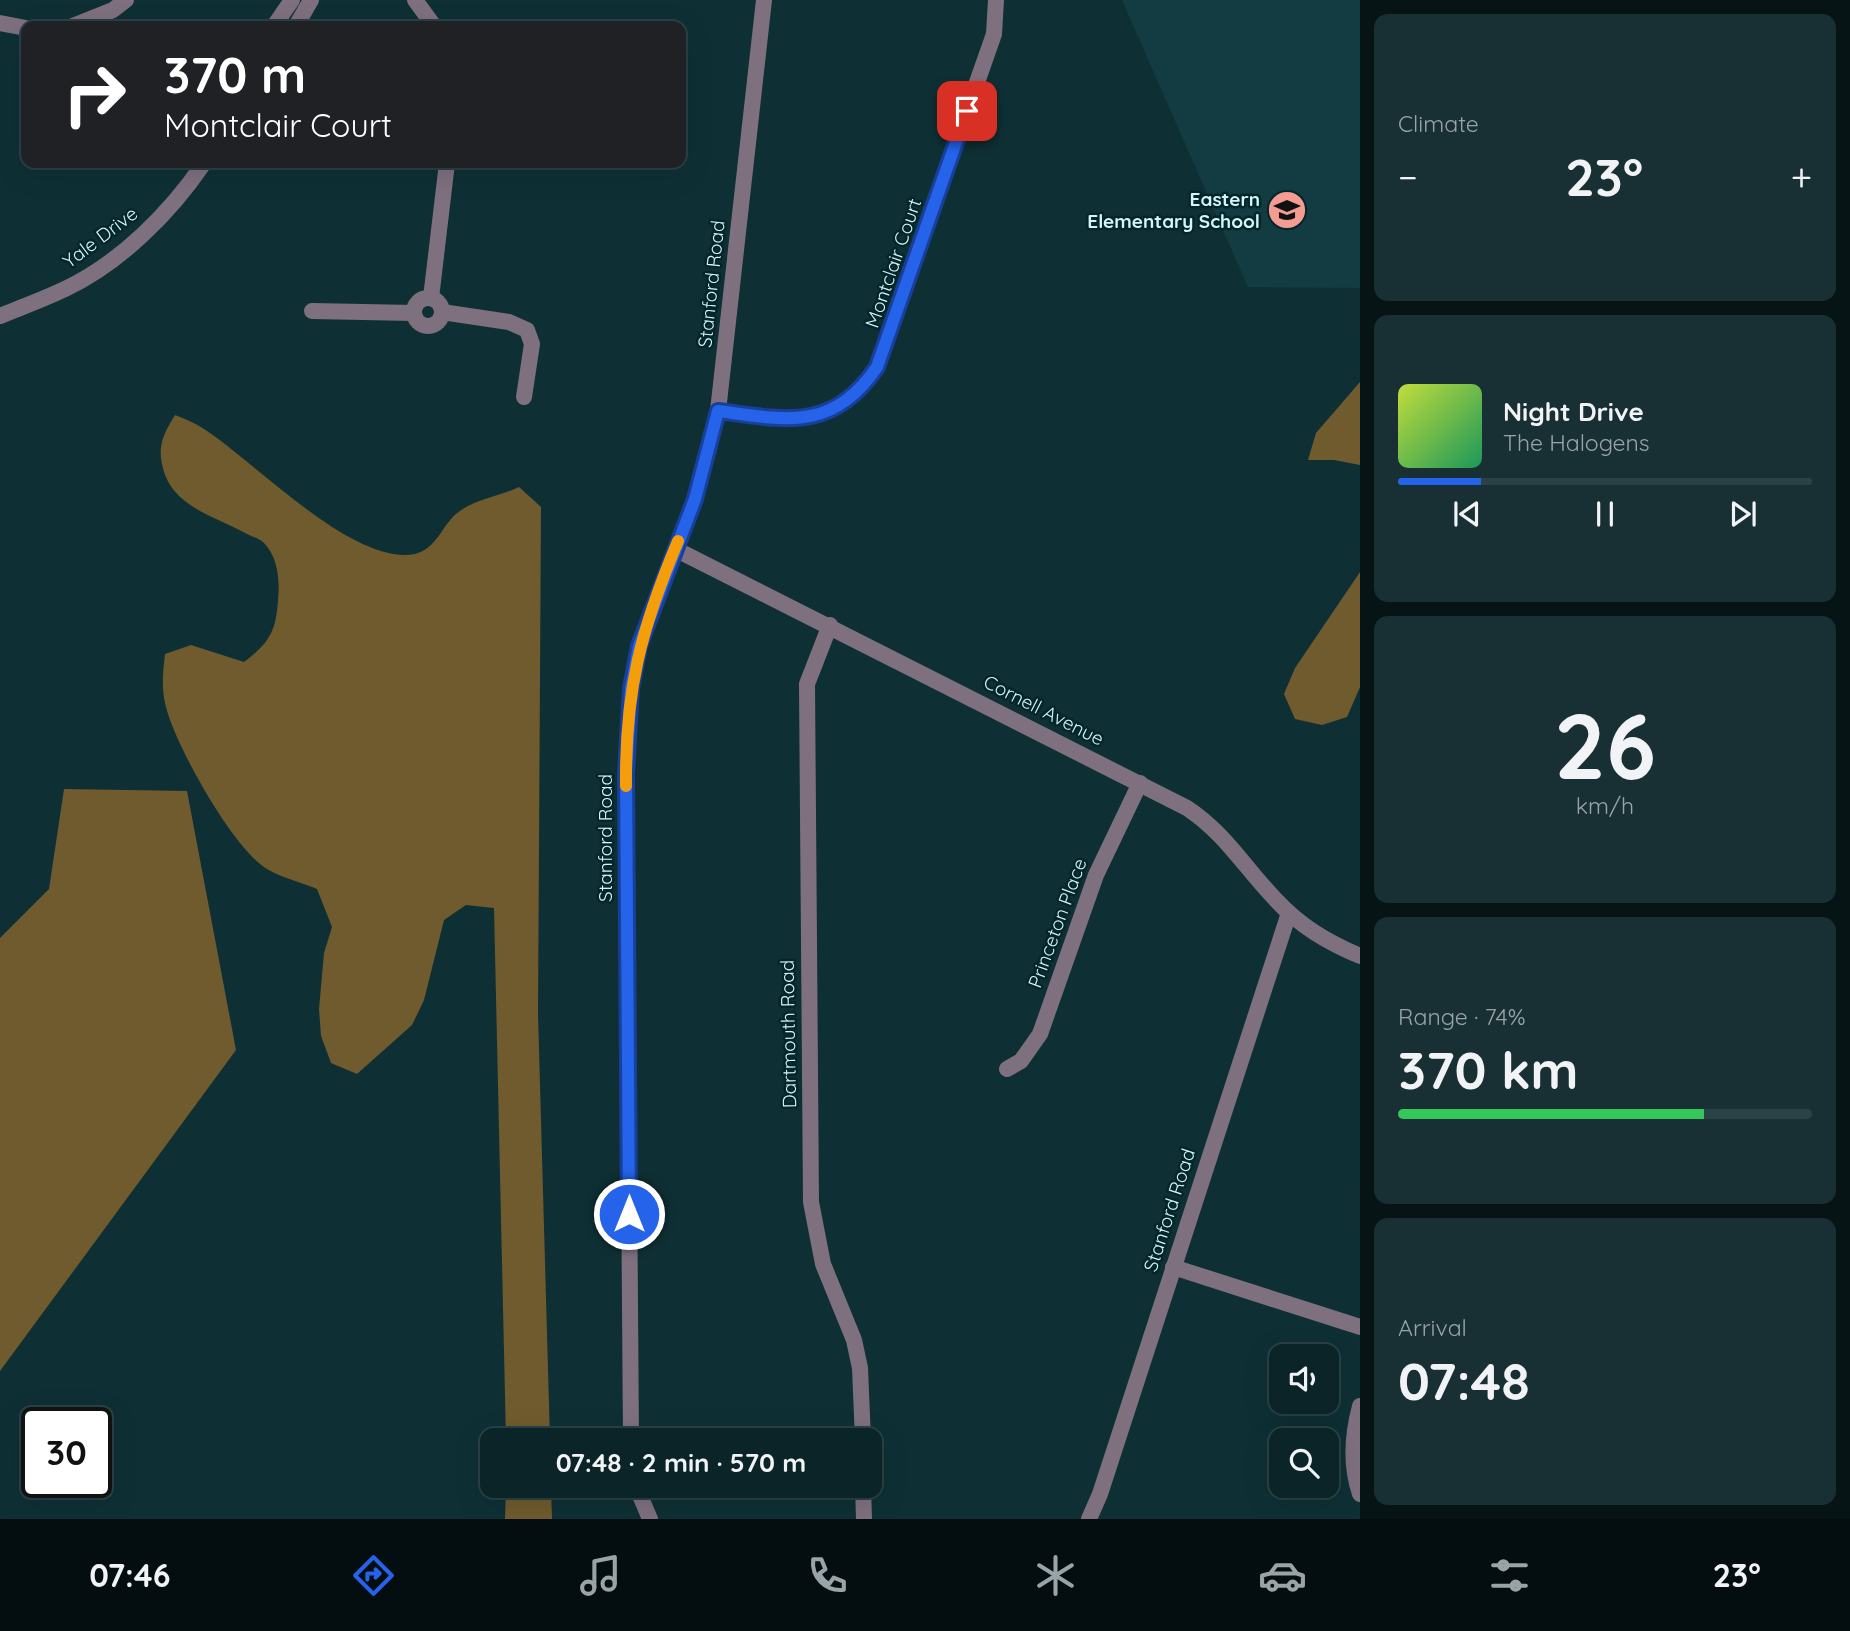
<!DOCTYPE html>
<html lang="en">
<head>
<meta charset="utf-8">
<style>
  :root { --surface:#0a2428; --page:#183034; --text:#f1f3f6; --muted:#99a4a8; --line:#2a4145; --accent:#2563eb }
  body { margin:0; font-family:Quicksand,sans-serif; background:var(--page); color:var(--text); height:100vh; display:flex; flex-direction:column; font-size:26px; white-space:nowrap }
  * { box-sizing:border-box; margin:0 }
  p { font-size:23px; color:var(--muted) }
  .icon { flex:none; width:38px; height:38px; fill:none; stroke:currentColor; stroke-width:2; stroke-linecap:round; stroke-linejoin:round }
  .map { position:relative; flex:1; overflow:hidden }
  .panel { display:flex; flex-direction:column; gap:14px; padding:14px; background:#061416; width:490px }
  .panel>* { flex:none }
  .hud { position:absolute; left:21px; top:21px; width:665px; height:147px; border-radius:14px; box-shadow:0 7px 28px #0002,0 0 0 2px var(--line); background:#202124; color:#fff; overflow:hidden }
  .controls { position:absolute; left:1269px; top:1344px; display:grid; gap:14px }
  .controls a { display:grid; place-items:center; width:70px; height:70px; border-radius:14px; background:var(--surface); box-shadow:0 7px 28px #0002,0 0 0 2px var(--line); font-size:35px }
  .speed { position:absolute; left:21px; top:1407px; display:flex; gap:14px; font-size:35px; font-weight:700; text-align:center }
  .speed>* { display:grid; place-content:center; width:91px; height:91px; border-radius:50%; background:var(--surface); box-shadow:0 7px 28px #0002,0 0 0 2px var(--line); line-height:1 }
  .speed .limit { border:4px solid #111; border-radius:10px; background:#fff; color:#111 }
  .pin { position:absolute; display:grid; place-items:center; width:60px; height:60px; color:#fff; margin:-30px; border-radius:14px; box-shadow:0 4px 10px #0006 }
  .me { position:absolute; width:77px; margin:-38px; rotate:0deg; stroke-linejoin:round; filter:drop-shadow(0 0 5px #0008) }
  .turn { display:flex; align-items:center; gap:24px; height:147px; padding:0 28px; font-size:32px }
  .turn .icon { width:91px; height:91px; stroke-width:2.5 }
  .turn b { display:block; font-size:49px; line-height:60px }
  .big { font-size:52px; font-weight:700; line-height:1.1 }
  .panel .widget { flex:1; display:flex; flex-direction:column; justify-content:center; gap:10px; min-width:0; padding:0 24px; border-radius:14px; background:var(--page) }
  .panel .dial { align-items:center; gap:0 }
  .dial b { font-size:91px; line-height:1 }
  .song { display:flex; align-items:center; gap:21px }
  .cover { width:84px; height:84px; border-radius:10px; background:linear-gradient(135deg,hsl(70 70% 55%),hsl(150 70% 35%)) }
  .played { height:7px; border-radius:4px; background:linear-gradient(90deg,var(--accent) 20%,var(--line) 20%) }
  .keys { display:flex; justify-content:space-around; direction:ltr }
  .heat { display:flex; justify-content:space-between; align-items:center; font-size:38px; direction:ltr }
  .charge { height:10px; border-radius:5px; background:linear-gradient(90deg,#34c759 74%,var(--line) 0) }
  .trip { position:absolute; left:480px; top:1428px; width:402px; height:70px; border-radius:14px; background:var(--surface); box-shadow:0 7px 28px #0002,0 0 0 2px var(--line); font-weight:700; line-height:70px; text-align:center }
  .menu { display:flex; height:112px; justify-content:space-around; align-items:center; background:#040e10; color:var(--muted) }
  .menu .icon { width:49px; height:49px }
  .menu .on { color:var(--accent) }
  .menu b { font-size:32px; color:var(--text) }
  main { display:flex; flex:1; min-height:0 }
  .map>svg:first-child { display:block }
</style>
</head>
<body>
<main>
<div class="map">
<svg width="1360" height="1519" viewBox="0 0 1360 1519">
  <rect width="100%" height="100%" fill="#0e3035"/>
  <polygon fill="#123c41" points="1122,0 1360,0 1360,288 1248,287"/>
  <g fill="#6f5b2e">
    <polygon points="1360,382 1360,465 1334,460 1308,460 1316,433"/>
    <path d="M175,415C185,419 195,423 204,429C254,461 353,566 415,554C436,549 442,526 456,514C474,499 498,497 519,487L541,507L538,1014L550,1440H506L494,908L466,905L444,920L424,1000L412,1025L357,1074L331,1063L321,1036L319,1009L324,953L332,927L317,889C301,882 282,878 267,869C234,850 175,745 166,707C161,689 163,672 165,654L191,645L244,662C269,643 276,632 278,600C280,581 278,557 264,543C260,539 251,536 245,533C216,517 178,508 165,475C156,449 162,436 175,415Z"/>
    <polygon points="1360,572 1360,687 1347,717 1322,725 1295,719 1284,694 1295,668"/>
    <polygon points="64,789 187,791 236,1050 0,1371 0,938 49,889"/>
    <polygon points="506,1486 551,1486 552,1519 505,1519"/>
  </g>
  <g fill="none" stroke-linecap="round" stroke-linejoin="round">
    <g stroke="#7f707f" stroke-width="16">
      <polyline points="415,0 434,26"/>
      <polyline points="0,23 26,28"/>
      <polyline points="73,26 113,10 126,0"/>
      <polyline points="274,26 292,0"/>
      <polyline points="296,26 311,0"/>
      <circle cx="428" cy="312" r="14"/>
      <polyline points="431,298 447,163"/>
      <polyline points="312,311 414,313"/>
      <polyline points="442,312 509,322 527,330 532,344 524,397"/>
      <path d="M0,316C22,307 44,299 65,289C120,263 170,213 204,163"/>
      <path d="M718,411C787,420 832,432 877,367L994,34L996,0"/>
      <path d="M675,549L1187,808C1226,834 1244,867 1276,900C1300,926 1327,942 1360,956"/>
      <polyline points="830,625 807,684 811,1202 823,1264 854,1340 860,1368 863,1440"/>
      <polyline points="1007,1069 1021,1061 1040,1034 1096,875 1140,783"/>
      <polyline points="1173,1267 1360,1327"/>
      <path d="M1360,1406C1352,1436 1350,1465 1360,1494"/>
      <polyline points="631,1440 626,773 631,688 639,646 695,499 718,411 764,0"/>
      <polyline points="636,1486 650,1519"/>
      <polyline points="863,1486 864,1519"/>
      <polyline points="1089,1519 1100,1494 1289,913"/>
    </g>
  </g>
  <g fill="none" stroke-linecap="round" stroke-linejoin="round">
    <g stroke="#184099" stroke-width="18">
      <path id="route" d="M629,1214L626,773L631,688L639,646L695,499L718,411C786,420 833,432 877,367L967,111"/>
    </g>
    <use href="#route" stroke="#2563eb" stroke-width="12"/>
    <path stroke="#f59e0b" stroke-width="12" d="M626,786C625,690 641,629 678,541"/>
  </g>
  <defs>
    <g id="school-disc" transform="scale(2.0125)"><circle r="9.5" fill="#f59c92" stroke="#03262b"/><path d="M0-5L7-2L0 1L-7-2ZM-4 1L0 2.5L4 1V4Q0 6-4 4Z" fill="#111"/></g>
  </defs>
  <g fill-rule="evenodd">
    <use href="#school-disc" x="1287" y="210"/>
  </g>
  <g text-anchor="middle" stroke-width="5" stroke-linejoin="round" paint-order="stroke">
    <g font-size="19" font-weight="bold" fill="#d4f4f8" stroke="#03262b" text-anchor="end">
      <text x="1260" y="206">Eastern<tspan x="1260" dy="22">Elementary School</tspan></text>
    </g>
    <g font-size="19" fill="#d4f4f8" stroke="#03262b">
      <text transform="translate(100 237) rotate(-37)" y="7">Yale Drive</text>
      <text transform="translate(893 263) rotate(-71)" y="7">Montclair Court</text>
      <text transform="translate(711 284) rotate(-84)" y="7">Stanford Road</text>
      <text transform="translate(1044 710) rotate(27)" y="7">Cornell Avenue</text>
      <text transform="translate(605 838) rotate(-90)" y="7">Stanford Road</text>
      <text transform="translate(1057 923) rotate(-70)" y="7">Princeton Place</text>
      <text transform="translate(788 1034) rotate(-91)" y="7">Dartmouth Road</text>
      <text transform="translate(1169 1210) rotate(-72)" y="7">Stanford Road</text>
    </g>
  </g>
</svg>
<div class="controls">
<a><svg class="icon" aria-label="sound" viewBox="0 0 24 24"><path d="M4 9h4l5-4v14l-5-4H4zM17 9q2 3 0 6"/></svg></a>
<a><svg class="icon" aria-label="search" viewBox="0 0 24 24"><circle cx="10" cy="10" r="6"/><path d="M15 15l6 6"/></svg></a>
</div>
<div class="speed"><div class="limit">30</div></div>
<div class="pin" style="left:967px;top:111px;background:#d93025"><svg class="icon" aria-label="arrive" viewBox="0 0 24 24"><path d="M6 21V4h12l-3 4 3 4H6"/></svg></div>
<svg class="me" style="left:629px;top:1214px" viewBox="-20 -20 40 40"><circle r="17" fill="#2563eb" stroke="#fff" stroke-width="3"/><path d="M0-11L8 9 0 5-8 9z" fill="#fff"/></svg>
<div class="trip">07:48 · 2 min · 570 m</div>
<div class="hud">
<div class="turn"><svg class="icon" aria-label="right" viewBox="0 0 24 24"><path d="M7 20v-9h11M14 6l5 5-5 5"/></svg><div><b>370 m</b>Montclair Court</div></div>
</div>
</div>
<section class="panel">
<div class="widget"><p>Climate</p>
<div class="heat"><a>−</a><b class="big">23°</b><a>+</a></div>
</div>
<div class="widget">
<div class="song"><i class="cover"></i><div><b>Night Drive</b><p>The Halogens</p></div></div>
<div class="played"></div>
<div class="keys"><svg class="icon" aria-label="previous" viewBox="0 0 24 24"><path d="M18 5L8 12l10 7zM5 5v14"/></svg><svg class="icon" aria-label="pause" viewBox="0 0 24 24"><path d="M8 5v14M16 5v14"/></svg><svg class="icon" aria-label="next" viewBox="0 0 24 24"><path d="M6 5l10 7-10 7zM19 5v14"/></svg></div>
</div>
<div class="widget dial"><b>26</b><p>km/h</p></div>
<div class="widget"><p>Range · 74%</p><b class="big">370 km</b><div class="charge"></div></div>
<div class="widget"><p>Arrival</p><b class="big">07:48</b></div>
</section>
</main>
<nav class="menu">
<b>07:46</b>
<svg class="icon on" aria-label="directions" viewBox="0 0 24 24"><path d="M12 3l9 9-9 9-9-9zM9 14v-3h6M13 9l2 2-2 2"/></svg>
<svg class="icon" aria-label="music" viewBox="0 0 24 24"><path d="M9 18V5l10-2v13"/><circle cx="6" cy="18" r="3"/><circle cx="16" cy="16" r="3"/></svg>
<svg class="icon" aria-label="phone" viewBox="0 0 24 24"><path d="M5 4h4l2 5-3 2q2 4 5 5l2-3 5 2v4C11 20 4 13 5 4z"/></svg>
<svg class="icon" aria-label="climate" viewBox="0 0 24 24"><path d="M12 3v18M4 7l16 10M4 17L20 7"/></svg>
<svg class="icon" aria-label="car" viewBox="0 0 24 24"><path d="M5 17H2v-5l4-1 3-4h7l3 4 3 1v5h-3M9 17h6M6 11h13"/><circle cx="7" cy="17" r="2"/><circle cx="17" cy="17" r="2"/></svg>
<svg class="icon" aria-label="filters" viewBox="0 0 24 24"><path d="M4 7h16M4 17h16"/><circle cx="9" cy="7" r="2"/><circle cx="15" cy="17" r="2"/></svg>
<b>23°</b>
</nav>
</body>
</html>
